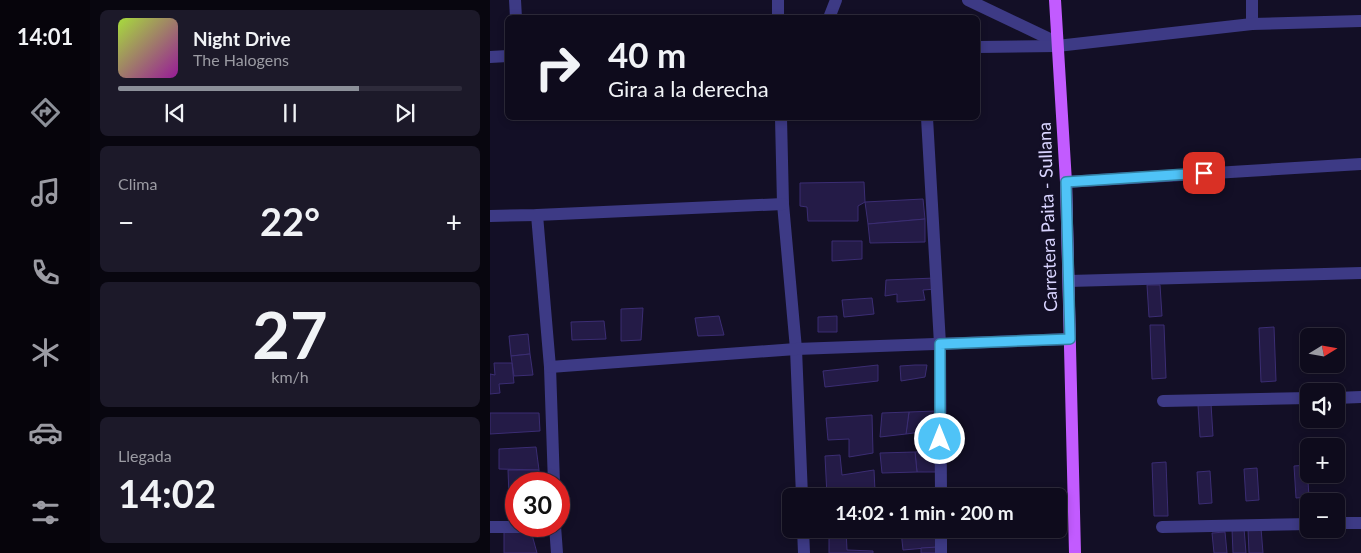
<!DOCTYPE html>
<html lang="es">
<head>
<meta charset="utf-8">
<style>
  :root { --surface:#0e0b1c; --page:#1c1929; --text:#f1f3f6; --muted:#9b9ba3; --line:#2e2b3b; --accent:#8c9099 }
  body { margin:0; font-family:Lato,sans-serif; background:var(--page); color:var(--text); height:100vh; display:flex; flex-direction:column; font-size:19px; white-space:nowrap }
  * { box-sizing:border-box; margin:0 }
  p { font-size:16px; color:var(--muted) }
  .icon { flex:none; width:28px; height:28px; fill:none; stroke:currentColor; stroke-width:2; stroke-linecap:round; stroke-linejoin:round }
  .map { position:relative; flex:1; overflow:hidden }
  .side { display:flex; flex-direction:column; gap:10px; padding:10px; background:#08060f; width:400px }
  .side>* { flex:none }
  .top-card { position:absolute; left:15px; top:15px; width:475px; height:105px; border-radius:8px; box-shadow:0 2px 8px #0003,0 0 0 1px var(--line); background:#0e0b1c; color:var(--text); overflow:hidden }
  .needle { width:32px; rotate:79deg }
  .buttons { position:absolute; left:810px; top:328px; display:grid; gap:10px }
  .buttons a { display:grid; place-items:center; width:45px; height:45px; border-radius:8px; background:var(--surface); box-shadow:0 2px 8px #0003,0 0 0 1px var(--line); font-size:25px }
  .speed { position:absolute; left:15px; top:472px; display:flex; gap:10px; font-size:25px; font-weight:700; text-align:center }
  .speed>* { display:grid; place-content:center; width:65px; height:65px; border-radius:50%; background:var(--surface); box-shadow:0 2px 8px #0003,0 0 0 1px var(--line); line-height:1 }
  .speed .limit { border:8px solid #d22; background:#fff; color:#111 }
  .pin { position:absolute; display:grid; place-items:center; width:42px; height:42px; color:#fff; margin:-21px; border-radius:10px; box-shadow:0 2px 8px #0006 }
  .me { position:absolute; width:55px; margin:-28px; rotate:0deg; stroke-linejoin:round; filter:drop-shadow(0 0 4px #0008) }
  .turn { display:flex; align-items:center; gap:18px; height:105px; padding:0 20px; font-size:22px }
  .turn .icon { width:65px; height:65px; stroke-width:2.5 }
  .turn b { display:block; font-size:35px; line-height:42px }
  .big { font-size:38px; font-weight:700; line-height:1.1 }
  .side .tile { flex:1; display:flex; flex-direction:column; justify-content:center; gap:8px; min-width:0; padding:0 18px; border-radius:8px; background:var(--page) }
  .side .dial { align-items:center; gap:0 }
  .dial b { font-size:65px; line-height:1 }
  .song { display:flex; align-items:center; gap:15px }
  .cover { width:60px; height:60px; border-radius:8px; background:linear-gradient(135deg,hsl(80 70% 55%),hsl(300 70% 35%)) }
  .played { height:5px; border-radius:2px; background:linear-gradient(90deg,var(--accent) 70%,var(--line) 70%) }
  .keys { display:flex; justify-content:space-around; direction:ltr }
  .heat { display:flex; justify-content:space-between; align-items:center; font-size:28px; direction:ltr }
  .trip { position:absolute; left:292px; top:488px; width:285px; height:50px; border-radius:8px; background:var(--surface); box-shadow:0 2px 8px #0003,0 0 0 1px var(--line); font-weight:700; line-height:50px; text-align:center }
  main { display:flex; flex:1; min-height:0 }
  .dock { display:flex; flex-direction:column; width:90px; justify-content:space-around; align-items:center; background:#06040b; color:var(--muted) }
  .dock .icon { width:35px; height:35px }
  .dock .current { color:var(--accent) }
  .dock b { font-size:22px; color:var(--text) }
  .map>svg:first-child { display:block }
</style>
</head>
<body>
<main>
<nav class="dock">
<b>14:01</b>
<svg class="icon current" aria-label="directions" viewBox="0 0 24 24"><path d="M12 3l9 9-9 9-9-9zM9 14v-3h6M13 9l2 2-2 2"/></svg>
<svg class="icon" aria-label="music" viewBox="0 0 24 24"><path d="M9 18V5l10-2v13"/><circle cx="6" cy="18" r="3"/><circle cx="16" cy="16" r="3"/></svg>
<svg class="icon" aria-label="phone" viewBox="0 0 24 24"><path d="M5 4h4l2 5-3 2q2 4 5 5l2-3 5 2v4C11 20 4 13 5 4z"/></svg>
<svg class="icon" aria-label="climate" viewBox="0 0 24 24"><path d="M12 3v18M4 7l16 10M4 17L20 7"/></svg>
<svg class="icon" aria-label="car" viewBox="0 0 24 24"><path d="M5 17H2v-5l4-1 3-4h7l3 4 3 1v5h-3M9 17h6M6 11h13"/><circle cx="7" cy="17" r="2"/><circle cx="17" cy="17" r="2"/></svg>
<svg class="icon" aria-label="filters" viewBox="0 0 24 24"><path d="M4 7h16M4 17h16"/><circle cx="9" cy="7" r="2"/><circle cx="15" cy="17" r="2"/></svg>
</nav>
<section class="side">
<div class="tile">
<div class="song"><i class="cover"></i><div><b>Night Drive</b><p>The Halogens</p></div></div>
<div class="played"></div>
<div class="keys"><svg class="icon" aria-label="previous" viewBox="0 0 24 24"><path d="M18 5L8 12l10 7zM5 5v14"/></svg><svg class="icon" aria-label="pause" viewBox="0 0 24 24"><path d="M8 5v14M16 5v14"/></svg><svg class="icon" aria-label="next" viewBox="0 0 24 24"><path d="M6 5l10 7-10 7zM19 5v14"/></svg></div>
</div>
<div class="tile"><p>Clima</p>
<div class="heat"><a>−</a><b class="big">22°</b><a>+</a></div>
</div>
<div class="tile dial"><b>27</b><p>km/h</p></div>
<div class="tile"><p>Llegada</p><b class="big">14:02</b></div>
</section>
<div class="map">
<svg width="871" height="553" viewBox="0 0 871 553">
  <rect width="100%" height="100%" fill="#130f26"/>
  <g fill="#241b47" stroke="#3b2d73">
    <polygon points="374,182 375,202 368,206 368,221 318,221 317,207 310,206 310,183"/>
    <polygon points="433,199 435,219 378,224 375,202"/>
    <polygon points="435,219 435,242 380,243 378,224"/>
    <polygon points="342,241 372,241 372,259 342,261"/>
    <polygon points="445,278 446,289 433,290 435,300 407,302 407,294 395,296 396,280"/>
    <polygon points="657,285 670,285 672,316 659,317"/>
    <polygon points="382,298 384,314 354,317 352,300"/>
    <polygon points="153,308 151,340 131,341 131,309"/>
    <polygon points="229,316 234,335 208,336 205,318"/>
    <polygon points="347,316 347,332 328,332 328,317"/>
    <polygon points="114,321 116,339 82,340 81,322"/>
    <polygon points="660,325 674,325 676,378 662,379"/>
    <polygon points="784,327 786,381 771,382 769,328"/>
    <polygon points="38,334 40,354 21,356 19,336"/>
    <polygon points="40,354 43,375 24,376 21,356"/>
    <polygon points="4,363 22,363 24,383 9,384 10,393 0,394 0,374 5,375"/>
    <polygon points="388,365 388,381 335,387 333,371"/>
    <polygon points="425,365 437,365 435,377 411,381 410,366"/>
    <polygon points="721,404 723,436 710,437 708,405"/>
    <polygon points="446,411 439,431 416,434 419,412"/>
    <polygon points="419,412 416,434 390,437 392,413"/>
    <polygon points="0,413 49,413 50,431 0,434"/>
    <polygon points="382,415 383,453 359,457 359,439 338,440 336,418"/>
    <polygon points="46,447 49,470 9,469 9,449"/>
    <polygon points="446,450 447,472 427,472 425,452"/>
    <polygon points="425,452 427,472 392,473 390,453"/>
    <polygon points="350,455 352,475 384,470 385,491 357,494 357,496 337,496 335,456"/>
    <polygon points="676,462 678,516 664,516 662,463"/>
    <polygon points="817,465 819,497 806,498 804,466"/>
    <polygon points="767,468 769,500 756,501 754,469"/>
    <polygon points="18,470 49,470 49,484 26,484 26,496 19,496"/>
    <polygon points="720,471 722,503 709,504 707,472"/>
    <polygon points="754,528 756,553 743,553 742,529"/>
    <polygon points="771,528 773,553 759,553 758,529"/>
    <polygon points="339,529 356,529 357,550 383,551 383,553 339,553"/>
    <rect x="418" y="529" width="30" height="2"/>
    <polygon points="41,531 47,553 14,553 14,532"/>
    <polygon points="411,531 448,531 448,547 413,550"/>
    <polygon points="735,532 737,553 724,553 722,533"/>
    <polygon points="448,547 449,553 431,553 431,548"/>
  </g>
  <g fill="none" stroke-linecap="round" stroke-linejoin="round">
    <g stroke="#3d3a85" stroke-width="12">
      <polyline points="25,0 26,18"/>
      <polyline points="288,0 288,18"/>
      <polyline points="478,0 566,42"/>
      <polyline points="762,0 762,24"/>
      <polyline points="339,18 346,0"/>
      <polyline points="488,47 567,46 762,24 871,21"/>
      <polyline points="0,57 18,56"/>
      <polyline points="291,118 293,204 306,349 312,496"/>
      <polyline points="437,118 450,344 451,496"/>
      <polyline points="576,182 871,164"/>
      <polyline points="47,215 60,367 64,484"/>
      <polyline points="0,216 47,215 293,204"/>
      <polyline points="579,281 871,273"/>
      <polyline points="60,367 306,349 580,339"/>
      <polyline points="846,398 871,397"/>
      <polyline points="673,401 819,398"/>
      <polyline points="846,523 871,523"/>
      <polyline points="65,526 67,553"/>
      <polyline points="0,527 65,527"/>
      <polyline points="672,527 819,524"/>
      <polyline points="313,529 314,553"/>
      <polyline points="451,529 451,553"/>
    </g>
    <polyline stroke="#c25bff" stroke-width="12" points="565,0 576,182 585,553"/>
  </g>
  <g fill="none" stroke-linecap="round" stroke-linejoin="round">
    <g stroke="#337fa1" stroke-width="12">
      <polyline id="route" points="450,439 450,344 580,339 576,182 714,173"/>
    </g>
    <use href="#route" stroke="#4fc3f7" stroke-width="9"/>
  </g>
  <g text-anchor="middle" stroke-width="5" stroke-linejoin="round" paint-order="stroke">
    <g font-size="18" fill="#d9d4ff" stroke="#130f26">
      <text transform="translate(558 217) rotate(-92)" y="6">Carretera Paita - Sullana</text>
    </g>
  </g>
</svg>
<div class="buttons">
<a><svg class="needle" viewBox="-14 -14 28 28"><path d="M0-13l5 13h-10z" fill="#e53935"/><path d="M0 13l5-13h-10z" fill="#9b9ba3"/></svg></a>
<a><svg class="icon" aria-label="sound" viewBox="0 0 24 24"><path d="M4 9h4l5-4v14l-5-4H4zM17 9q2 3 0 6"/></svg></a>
<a>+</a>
<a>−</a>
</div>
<div class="speed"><div class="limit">30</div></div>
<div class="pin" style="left:714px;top:173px;background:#d93025"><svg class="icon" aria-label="arrive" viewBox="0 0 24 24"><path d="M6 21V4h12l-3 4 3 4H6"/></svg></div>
<svg class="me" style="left:450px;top:439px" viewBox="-20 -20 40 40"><circle r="17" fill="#4fc3f7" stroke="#fff" stroke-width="3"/><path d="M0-11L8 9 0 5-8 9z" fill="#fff"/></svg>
<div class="trip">14:02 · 1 min · 200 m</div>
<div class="top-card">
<div class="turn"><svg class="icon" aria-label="right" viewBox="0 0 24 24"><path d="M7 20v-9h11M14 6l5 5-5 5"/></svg><div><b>40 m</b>Gira a la derecha</div></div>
</div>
</div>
</main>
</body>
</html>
